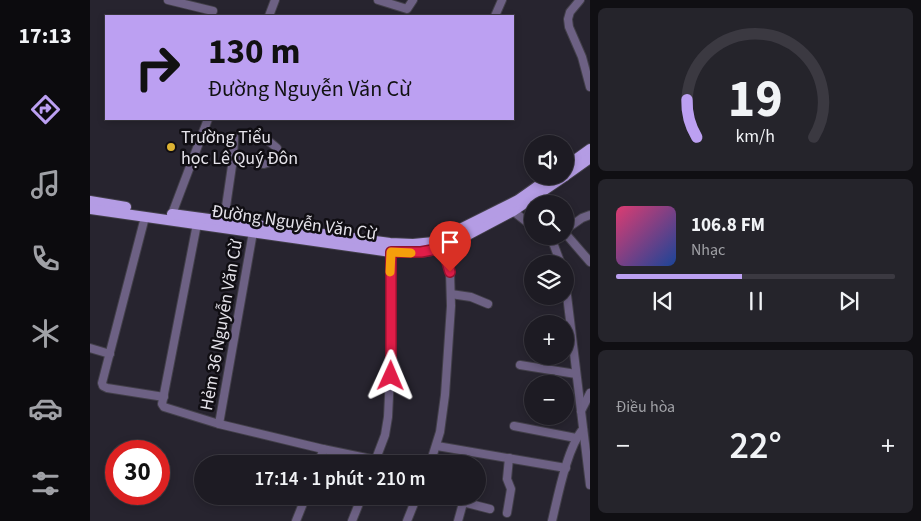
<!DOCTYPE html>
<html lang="vi">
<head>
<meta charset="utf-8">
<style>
  :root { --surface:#1d1b23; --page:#25242b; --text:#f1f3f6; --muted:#a0a1a6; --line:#3b3941; --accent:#bca0f2 }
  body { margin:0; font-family:"Source Sans 3",sans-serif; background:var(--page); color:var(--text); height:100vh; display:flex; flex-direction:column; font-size:19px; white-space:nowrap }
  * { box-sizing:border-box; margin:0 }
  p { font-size:16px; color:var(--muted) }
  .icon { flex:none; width:28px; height:28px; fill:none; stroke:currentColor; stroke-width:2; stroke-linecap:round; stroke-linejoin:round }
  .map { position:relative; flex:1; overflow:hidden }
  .details { display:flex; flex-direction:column; gap:8px; padding:8px; background:#100f13; width:331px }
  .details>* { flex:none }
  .top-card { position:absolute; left:15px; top:15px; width:409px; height:105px; border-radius:0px; box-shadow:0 2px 8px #0003,0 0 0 1px var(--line); background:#bca0f2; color:#111; overflow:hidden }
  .fabs { position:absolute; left:434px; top:135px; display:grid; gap:10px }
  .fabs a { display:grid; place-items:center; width:50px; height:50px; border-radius:50%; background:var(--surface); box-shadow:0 2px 8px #0003,0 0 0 1px var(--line); font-size:25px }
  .speed { position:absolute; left:15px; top:440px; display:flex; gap:10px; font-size:25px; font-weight:700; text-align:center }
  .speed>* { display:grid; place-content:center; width:65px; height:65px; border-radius:50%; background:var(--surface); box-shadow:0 2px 8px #0003,0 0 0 1px var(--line); line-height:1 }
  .speed .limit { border:8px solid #d22; background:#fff; color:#111 }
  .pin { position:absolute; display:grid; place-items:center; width:42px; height:42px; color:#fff; margin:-51px -21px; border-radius:50% 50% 50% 0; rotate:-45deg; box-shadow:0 0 5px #0007 }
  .pin .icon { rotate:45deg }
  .me { position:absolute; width:55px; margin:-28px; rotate:1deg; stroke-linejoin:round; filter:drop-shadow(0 0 4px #0008) }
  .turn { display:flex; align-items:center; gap:18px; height:105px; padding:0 20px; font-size:22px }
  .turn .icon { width:65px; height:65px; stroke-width:2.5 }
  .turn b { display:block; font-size:35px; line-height:42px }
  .big { font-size:38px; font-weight:600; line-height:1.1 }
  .details .widget { flex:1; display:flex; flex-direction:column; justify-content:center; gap:8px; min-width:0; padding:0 18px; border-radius:8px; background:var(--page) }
  .details .dial { align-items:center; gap:0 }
  .dial svg { height:130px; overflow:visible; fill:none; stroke:var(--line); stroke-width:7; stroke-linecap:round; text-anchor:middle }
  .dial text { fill:var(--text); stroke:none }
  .song { display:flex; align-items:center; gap:15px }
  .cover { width:60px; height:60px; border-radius:8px; background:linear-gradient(135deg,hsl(340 70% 55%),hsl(220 70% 35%)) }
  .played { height:5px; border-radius:2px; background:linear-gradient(90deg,var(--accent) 45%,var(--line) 45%) }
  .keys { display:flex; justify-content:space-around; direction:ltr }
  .heat { display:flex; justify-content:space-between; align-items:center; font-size:28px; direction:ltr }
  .trip { position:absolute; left:104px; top:455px; width:292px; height:50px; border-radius:25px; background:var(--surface); box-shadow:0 2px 8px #0003,0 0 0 1px var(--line); font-weight:600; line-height:50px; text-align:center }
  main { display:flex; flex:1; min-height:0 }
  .tab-bar { display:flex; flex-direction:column; width:90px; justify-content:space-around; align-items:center; background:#0c0b0e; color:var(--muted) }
  .tab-bar .icon { width:35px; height:35px }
  .tab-bar .selected { color:var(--accent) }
  .tab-bar b { font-size:22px; color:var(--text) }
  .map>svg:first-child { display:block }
</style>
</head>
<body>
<main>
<nav class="tab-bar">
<b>17:13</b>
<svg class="icon selected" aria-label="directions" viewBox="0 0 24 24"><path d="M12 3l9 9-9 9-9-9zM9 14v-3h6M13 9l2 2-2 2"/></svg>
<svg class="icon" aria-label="music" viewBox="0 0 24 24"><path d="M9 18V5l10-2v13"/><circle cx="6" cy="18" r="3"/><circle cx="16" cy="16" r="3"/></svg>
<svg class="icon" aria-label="phone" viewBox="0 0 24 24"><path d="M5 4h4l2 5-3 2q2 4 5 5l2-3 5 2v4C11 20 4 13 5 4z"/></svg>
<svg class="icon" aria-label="climate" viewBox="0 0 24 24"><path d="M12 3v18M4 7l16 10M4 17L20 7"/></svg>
<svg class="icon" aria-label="car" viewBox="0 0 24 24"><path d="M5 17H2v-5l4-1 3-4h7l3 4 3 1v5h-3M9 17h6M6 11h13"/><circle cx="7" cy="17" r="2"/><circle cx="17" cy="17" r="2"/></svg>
<svg class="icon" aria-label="filters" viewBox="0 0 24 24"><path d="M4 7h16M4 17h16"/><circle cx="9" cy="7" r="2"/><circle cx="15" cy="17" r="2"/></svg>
</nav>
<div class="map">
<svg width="500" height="521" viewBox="0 0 500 521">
  <rect width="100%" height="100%" fill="#27242f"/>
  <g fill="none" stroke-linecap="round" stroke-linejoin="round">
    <g stroke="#423f49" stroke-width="10">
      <g id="minor">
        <polyline points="78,0 123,11"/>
        <polyline points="288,0 317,9 323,0"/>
        <polyline points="490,0 480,12 478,19 479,27 492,57 500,87"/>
        <polyline points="179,16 185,0"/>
        <polyline points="405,16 412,0"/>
        <polyline points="143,159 144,137"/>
        <polyline points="423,211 442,226"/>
        <polyline points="82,214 118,119"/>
        <polyline points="55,217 12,383 13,386 17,388 74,397"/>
        <polyline points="134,220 143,159 174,164 185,161 187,156 187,148 175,138"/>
        <polyline points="107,224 72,404 74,407 129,424 233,449 229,464"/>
        <polyline points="475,230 492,218 500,215"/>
        <polyline points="475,233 500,262"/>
        <polyline points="462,240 471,264"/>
        <polyline points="475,279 500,485"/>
        <polyline points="361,294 381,297 398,304"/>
        <polyline points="0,348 20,354"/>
        <polyline points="430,365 486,374"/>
        <polyline points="491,411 500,393"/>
        <polyline points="129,424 163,232"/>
        <polyline points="424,426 486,438"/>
        <polyline points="347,446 476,468"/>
        <polyline points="233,449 286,460"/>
        <polyline points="284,464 295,435 298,417 302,332 301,252"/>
        <polyline points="340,464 350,432 355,395 361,306 360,272 353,248"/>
        <polyline points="349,496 400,509"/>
        <polyline points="417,513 421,489 417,479 419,458"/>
        <polyline points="206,521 216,496"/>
        <polyline points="262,521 272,496"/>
        <polyline points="317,521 327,496"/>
        <polyline points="368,521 373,503"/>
        <path d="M462,521C468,496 477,448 493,429"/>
      </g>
    </g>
    <g stroke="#423f49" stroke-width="12">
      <g id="major">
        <polyline points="475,167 500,149"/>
        <polyline points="475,176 500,158"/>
        <polyline points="0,201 36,207"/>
        <polyline points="0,209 301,252 331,252 353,248 423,211 475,176"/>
        <polyline points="82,214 300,243 323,244 344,242 428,200 462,176"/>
      </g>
    </g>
    <use href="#minor" stroke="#6d6184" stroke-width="8"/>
    <use href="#major" stroke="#b49ce4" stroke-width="10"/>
  </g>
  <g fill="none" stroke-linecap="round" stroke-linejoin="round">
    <g stroke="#92132f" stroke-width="12">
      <polyline id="route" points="301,376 301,252 331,252 353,248 360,272"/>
    </g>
    <use href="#route" stroke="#e11d48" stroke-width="9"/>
    <polyline stroke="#f59e0b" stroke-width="9" points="300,272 301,252 321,253"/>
  </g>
  <circle fill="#dcb233" stroke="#100e13" stroke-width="2" cx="81" cy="147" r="5"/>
  <g text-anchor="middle" stroke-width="5" stroke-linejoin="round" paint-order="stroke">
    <g font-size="18" fill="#e5e3ea" stroke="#100e13" text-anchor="start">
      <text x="91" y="143">Trường Tiểu<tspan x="91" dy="21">học Lê Quý Đôn</tspan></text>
    </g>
    <g font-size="18" fill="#e5e3ea" stroke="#100e13">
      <text transform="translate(204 222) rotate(8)" y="6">Đường Nguyễn Văn Cừ</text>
      <text transform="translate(131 325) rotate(-80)" y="6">Hẻm 36 Nguyễn Văn Cừ</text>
    </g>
  </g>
</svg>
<div class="fabs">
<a><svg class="icon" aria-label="sound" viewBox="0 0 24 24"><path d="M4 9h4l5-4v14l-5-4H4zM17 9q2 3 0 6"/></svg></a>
<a><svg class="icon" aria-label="search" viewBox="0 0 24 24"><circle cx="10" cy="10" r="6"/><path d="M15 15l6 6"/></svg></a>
<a><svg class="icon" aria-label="layers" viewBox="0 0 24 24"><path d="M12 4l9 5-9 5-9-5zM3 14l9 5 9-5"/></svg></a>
<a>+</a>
<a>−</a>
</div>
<div class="speed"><div class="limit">30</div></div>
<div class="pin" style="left:360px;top:272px;background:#d93025"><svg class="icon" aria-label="arrive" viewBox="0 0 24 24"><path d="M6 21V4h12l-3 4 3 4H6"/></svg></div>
<svg class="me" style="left:301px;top:376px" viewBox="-20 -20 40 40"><path d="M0-17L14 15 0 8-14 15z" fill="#e11d48" stroke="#fff" stroke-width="4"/></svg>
<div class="trip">17:14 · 1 phút · 210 m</div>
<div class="top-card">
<div class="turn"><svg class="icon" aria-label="right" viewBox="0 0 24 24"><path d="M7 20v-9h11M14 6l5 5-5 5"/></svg><div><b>130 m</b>Đường Nguyễn Văn Cừ</div></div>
</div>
</div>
<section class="details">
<div class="widget dial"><svg viewBox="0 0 100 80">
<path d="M14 69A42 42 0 1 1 86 69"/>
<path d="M14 69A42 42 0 0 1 8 46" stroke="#bca0f2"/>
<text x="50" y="56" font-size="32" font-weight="700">19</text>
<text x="50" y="72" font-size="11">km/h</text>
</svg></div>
<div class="widget">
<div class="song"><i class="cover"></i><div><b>106.8 FM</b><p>Nhạc</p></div></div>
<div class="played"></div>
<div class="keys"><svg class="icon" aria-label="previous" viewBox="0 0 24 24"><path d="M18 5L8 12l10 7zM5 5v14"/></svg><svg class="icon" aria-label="pause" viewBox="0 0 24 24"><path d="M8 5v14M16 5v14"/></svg><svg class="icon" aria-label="next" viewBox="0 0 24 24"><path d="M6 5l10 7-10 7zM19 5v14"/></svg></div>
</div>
<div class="widget"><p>Điều hòa</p>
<div class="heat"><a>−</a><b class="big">22°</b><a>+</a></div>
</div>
</section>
</main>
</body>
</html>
